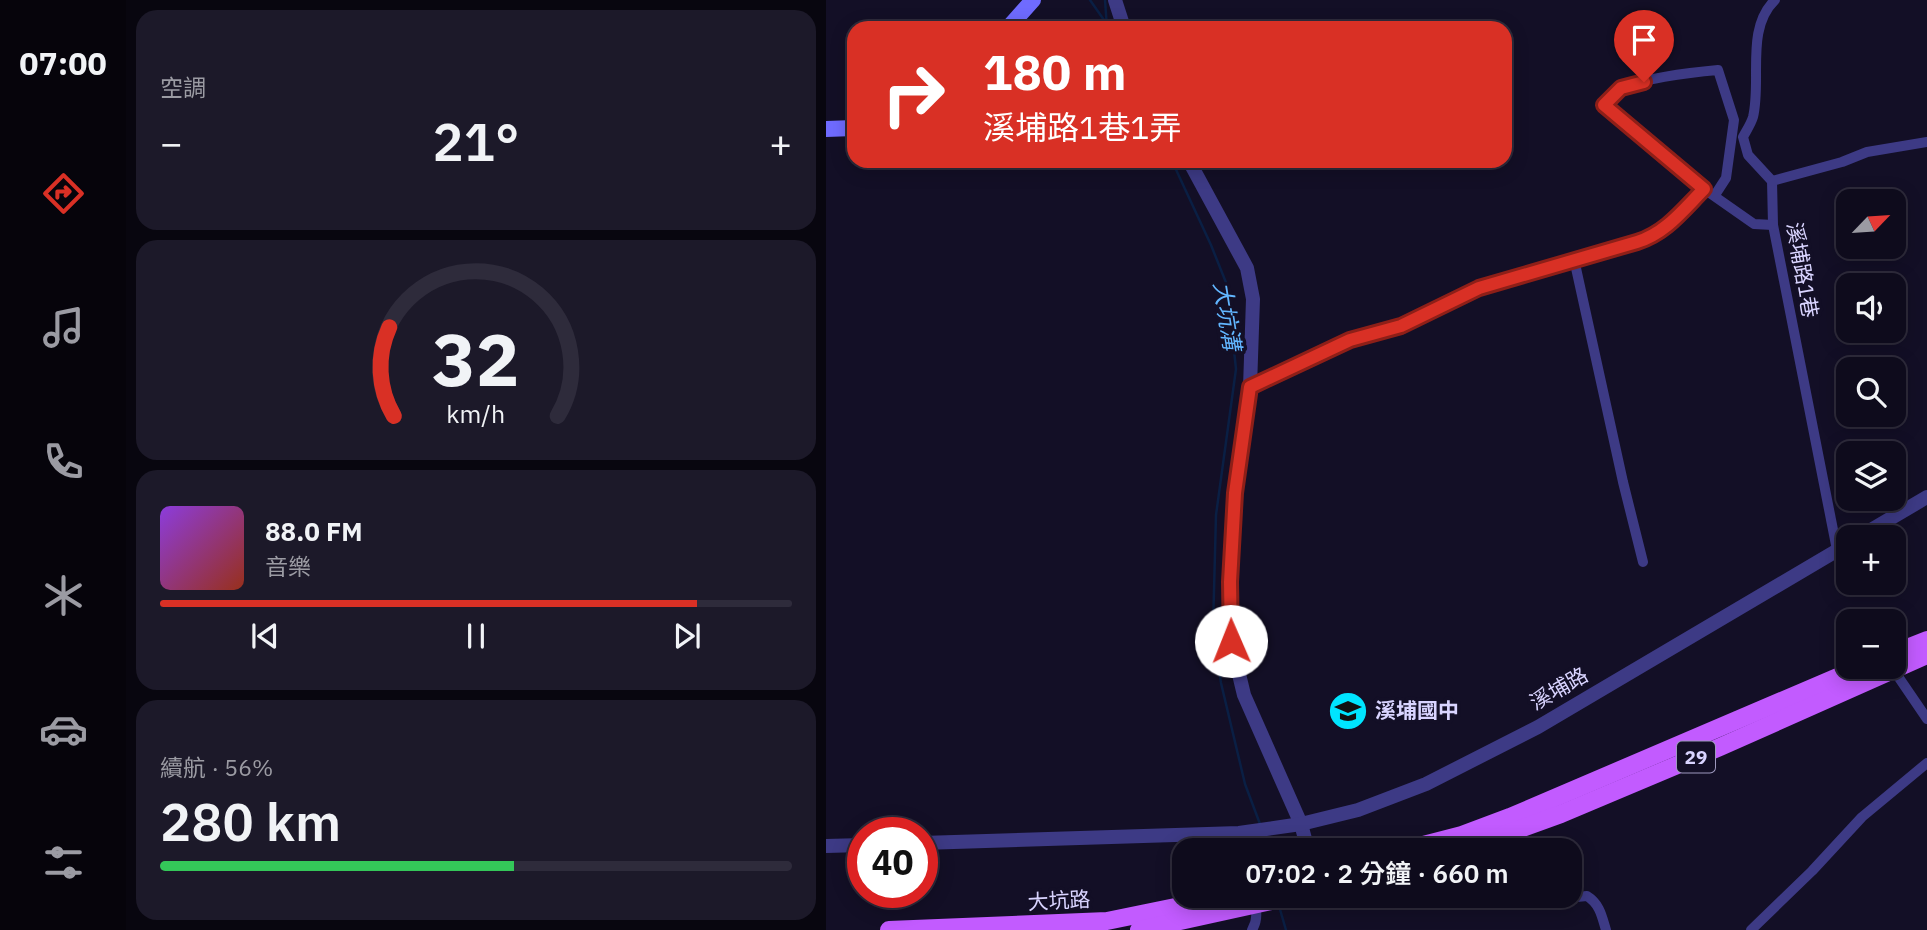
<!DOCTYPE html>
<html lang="zh-TW">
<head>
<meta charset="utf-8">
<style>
  :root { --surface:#0e0b1c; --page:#1c1929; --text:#f1f3f6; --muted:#9b9ba3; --line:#2e2b3b; --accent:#d93025 }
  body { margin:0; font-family:"IBM Plex Sans","Noto Sans TC",sans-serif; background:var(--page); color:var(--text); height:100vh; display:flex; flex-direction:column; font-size:26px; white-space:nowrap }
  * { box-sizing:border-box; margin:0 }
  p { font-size:23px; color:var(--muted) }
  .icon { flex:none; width:38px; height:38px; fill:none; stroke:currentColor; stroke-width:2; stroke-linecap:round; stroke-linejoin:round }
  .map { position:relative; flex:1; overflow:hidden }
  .details { display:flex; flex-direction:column; gap:10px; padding:10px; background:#08060f; width:700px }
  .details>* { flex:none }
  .hud { position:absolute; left:21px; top:21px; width:665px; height:147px; border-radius:21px; box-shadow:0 4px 18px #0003,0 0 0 2px var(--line); background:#d93025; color:#fff; overflow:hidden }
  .needle { width:46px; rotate:65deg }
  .fabs { position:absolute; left:1010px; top:189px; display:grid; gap:14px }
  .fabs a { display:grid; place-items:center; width:70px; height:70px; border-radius:14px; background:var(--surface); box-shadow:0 4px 18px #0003,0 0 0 2px var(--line); font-size:35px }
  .speed { position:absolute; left:21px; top:817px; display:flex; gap:14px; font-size:35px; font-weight:700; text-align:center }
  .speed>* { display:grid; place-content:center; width:91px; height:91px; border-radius:50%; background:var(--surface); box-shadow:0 4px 18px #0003,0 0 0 2px var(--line); line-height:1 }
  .speed .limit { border:10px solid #d22; background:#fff; color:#111 }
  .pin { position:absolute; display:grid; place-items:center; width:60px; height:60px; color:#fff; margin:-72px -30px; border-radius:50% 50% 50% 0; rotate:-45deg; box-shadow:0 0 7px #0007 }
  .pin .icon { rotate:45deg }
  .me { position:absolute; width:77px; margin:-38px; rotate:359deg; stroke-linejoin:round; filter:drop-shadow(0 0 5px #0008) }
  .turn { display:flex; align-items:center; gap:24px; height:147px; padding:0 21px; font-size:32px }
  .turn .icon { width:91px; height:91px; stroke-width:2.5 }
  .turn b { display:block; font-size:49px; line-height:60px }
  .big { font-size:52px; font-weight:600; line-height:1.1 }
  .details .card { flex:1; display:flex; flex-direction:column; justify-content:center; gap:10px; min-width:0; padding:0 24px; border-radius:21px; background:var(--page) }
  .details .dial { align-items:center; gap:0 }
  .dial svg { height:182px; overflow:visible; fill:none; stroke:var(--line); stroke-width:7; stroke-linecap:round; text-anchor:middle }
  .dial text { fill:var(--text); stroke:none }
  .song { display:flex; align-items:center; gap:21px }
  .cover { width:84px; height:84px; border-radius:10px; background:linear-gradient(135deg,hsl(270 70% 55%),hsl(10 70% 35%)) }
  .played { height:7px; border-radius:4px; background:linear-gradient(90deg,var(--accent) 85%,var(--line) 85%) }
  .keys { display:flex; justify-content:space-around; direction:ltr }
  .heat { display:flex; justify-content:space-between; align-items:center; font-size:38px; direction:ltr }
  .charge { height:10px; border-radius:5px; background:linear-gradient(90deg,#34c759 56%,var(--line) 0) }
  .trip { position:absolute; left:346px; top:838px; width:410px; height:70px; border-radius:21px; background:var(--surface); box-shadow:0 4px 18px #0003,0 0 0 2px var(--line); font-weight:600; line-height:70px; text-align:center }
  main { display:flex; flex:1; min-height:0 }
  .menu { display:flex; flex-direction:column; width:126px; justify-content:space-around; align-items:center; background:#06040b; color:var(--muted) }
  .menu .icon { width:49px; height:49px }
  .menu .active { color:var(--accent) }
  .menu b { font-size:32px; color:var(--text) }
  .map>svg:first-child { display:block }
</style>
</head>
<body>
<main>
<nav class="menu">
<b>07:00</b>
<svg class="icon active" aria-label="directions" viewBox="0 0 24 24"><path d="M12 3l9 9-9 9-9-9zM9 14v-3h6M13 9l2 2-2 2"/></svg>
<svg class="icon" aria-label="music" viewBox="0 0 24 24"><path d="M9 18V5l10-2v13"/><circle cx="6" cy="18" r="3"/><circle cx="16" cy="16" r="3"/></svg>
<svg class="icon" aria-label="phone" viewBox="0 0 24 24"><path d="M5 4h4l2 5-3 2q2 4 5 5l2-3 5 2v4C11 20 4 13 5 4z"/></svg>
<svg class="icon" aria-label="climate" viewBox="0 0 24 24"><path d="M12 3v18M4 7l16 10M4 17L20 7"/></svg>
<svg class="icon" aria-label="car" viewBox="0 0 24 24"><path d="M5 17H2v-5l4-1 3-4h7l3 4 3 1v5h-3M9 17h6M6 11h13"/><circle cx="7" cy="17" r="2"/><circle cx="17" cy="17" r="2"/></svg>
<svg class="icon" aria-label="filters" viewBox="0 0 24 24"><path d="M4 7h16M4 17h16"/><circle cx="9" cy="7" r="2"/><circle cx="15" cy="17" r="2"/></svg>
</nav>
<section class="details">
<div class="card"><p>空調</p>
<div class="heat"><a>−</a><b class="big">21°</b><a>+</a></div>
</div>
<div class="card dial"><svg viewBox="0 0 100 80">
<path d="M14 69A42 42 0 1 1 86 69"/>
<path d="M14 69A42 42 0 0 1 12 30" stroke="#d93025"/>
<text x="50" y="56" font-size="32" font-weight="700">32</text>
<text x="50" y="72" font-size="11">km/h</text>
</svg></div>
<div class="card">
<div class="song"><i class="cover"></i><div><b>88.0 FM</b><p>音樂</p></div></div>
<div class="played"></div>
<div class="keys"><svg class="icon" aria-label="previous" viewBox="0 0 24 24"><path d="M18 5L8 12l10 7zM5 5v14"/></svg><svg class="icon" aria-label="pause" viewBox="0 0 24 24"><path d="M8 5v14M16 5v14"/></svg><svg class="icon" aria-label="next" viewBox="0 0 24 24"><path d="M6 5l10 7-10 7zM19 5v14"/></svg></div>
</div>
<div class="card"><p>續航 · 56%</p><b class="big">280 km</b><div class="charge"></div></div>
</section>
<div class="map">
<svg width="1101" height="930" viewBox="0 0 1101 930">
  <rect width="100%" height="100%" fill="#130f26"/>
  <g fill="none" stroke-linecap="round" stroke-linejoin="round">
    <g stroke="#0a1f44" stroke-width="2.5">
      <polyline points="264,0 278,20"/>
      <polyline points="279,0 281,28"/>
      <polyline points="346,161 385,245 401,285 410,369 390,515 387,629 395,683 419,784 434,824"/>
      <polyline points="437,834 437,850"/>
      <polyline points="453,906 460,930"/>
    </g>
    <g stroke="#3d3a85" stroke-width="10">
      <path d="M949,0C919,29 936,80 927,117C925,124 920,131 917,137L922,155L946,181L947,225L1011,550"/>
      <polyline points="946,181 1016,162 1041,152 1101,142"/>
      <path d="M889,195L900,178L908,120L892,70C869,72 806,79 789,92C785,95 782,101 778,105L878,189L928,224L947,225"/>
      <polyline points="748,259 797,482 817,562"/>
      <polyline points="424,387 524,339 575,326 653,288 826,237 839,229 878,189"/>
      <polyline points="1067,669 1101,719"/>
      <polyline points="675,837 682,850"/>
      <path d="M705,896L708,901L761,896C774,904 776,917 780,930"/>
      <path d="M426,930C433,918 430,909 427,896"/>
      <polyline points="925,930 986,871 1036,817 1101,763"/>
    </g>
    <g stroke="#3d3a85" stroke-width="14">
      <polyline points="289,0 298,28"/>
      <polyline points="363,161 421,268 427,299 424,387 409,493 404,582 405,641 418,695 475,824 482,850"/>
      <polyline points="1033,537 1101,497"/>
      <polyline points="96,843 413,833 475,824 532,810 600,784 712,727 1022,544"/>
      <polyline points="0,846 37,845"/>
    </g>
    <g stroke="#6f6bff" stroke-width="16">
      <polyline points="182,28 207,0"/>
      <polyline points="0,129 28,128"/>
    </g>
    <g stroke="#c25bff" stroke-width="18">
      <polyline points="1068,653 1101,640"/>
      <polyline points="578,850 636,835 684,817 1035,667"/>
      <polyline points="636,850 735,814 894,747 1101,655"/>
      <polyline points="63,930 281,921 403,896"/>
      <polyline points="313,930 468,896"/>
    </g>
  </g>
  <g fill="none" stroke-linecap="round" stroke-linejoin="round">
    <g stroke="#8d1f18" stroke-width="18">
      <path id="route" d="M405,641L404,582L409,493L424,387L524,340L575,326L653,288L811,242C840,233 857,210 878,189L778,105L795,88L818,82"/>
    </g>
    <use href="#route" stroke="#d93025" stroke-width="12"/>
  </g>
  <defs>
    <g id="school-disc" transform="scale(2.0125)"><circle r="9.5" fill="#00e5ff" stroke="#130f26"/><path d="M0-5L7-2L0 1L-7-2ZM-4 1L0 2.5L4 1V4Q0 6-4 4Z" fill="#111"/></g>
  </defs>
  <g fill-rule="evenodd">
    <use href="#school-disc" x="522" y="711"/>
  </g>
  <g text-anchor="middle" stroke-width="7" stroke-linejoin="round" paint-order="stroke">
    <rect fill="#130f26" stroke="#9e99be" stroke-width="2" x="851" y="741.5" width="38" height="31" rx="5"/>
    <g font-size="19" font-weight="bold" fill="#d9d4ff">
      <text x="870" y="764">29</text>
    </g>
    <g font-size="21" fill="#d9d4ff" stroke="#130f26">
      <text transform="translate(976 270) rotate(80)" y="7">溪埔路1巷</text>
      <text transform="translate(733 689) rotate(-30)" y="7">溪埔路</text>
      <text transform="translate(233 901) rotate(-3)" y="7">大坑路</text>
    </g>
    <g font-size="21" font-weight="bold" fill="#d9d4ff" stroke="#130f26" text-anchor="start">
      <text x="549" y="718">溪埔國中</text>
    </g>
    <g font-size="23" font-style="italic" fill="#62b6ff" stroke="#130f26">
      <text transform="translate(401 316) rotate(81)" y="8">大坑溝</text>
    </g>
  </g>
</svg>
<div class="fabs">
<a><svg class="needle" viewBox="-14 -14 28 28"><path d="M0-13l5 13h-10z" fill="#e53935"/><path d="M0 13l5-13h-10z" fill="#9b9ba3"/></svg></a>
<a><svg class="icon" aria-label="sound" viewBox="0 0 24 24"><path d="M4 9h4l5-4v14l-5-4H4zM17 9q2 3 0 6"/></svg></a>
<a><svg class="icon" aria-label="search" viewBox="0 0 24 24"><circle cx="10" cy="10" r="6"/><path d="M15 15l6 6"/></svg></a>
<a><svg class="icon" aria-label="layers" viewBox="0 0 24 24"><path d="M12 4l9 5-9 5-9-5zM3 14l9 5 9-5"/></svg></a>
<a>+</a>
<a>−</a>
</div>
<div class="speed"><div class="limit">40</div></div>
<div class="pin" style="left:818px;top:82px;background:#d93025"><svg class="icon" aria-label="arrive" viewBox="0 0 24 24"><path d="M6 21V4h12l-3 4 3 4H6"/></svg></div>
<svg class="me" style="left:405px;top:641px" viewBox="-20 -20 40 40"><circle r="19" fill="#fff"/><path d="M0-13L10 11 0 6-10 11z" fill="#d93025"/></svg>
<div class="trip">07:02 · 2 分鐘 · 660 m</div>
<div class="hud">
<div class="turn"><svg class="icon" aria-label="right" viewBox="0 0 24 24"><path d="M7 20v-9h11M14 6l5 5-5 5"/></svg><div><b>180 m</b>溪埔路1巷1弄</div></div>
</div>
</div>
</main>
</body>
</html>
